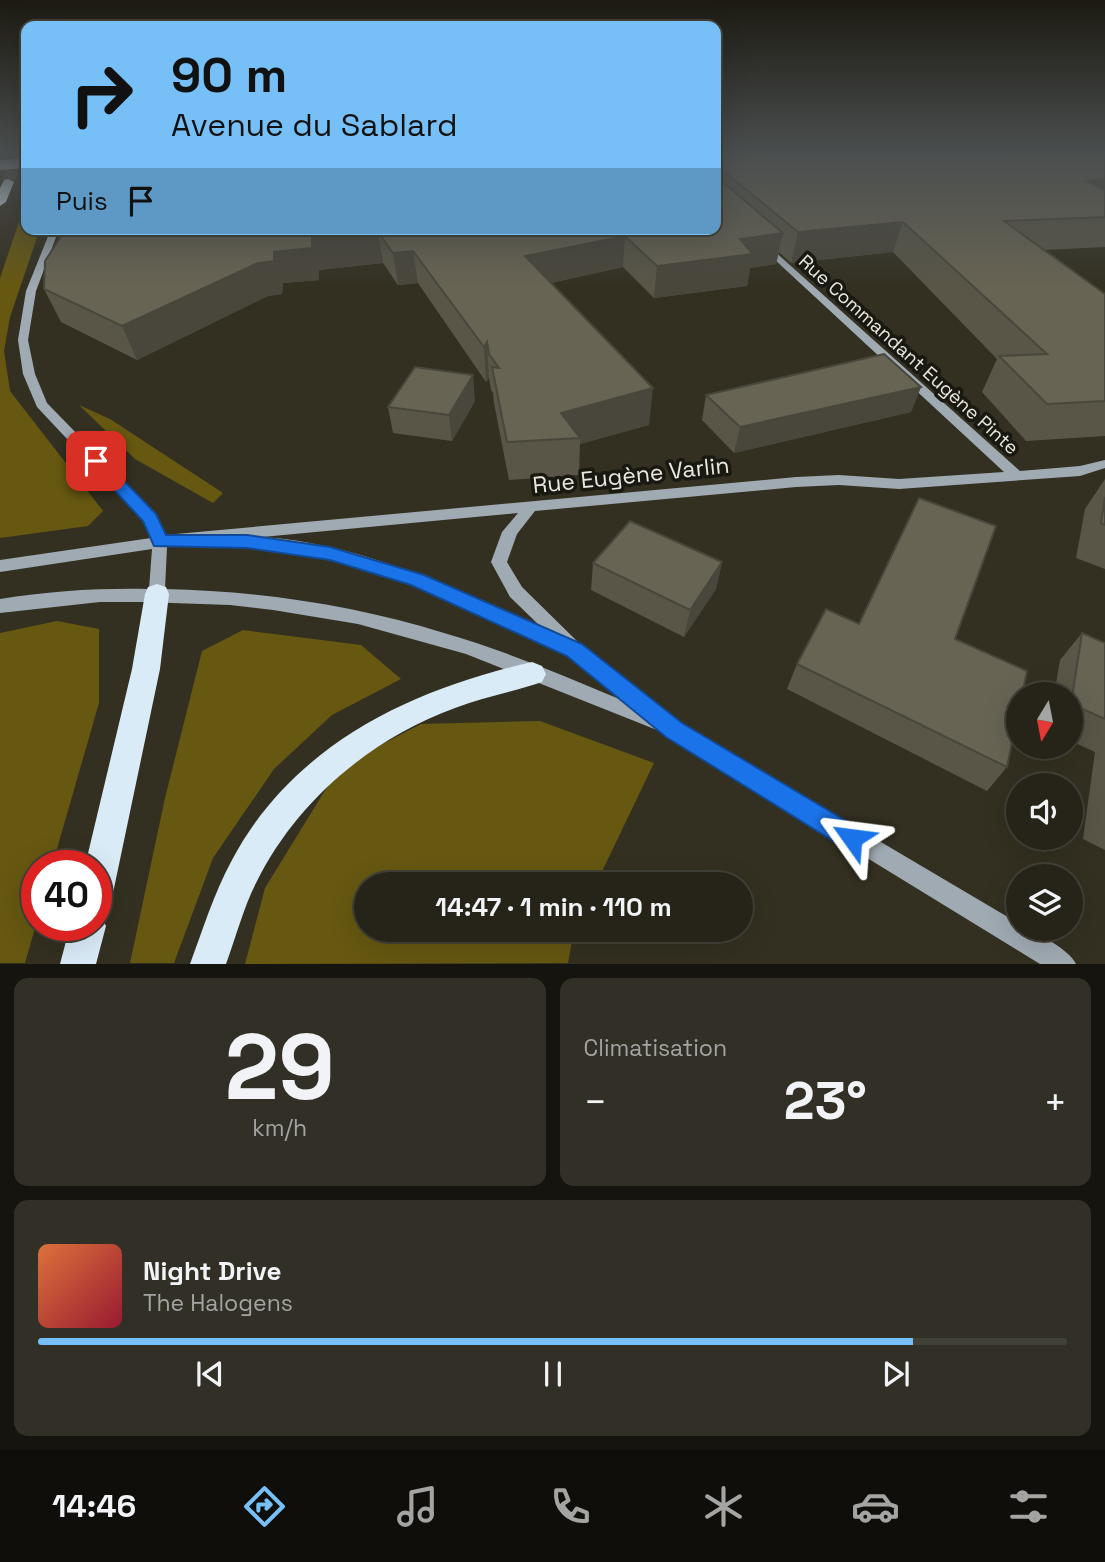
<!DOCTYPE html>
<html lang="fr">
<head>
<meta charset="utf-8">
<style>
  :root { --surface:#262419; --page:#323026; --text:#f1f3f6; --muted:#a4a4a2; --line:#424138; --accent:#76c0f7 }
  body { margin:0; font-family:"Space Grotesk",sans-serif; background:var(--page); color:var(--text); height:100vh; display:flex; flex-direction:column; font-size:26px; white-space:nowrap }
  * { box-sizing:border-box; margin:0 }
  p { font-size:23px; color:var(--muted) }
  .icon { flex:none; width:38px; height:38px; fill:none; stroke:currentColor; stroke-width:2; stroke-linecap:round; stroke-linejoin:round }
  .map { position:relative; height:964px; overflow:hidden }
  .drawer { display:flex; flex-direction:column; gap:14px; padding:14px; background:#15140e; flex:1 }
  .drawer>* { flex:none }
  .top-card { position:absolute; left:21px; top:21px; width:700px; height:214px; border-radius:14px; box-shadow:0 7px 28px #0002,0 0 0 2px var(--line); background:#76c0f7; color:#111; overflow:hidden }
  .needle { width:46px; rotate:190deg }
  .buttons { position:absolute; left:1006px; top:682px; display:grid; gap:14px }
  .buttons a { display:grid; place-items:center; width:77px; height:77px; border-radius:50%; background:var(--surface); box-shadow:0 7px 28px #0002,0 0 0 2px var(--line); font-size:35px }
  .speed { position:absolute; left:21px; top:850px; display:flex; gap:14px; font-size:35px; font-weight:700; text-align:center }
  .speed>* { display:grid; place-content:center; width:91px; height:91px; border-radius:50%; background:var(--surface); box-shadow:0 7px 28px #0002,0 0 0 2px var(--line); line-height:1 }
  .speed .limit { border:10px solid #d22; background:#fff; color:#111 }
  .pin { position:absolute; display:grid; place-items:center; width:60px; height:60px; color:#fff; margin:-30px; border-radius:14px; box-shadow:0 4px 10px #0006 }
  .me { position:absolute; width:77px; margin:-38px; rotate:301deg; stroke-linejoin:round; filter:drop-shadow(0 0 5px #0008) }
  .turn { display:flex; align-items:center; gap:24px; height:147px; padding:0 35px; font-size:32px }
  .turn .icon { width:91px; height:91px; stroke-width:2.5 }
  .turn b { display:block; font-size:49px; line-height:60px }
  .then { display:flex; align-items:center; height:66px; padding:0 35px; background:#0003; gap:14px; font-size:26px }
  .big { font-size:52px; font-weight:600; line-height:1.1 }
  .drawer .tile { flex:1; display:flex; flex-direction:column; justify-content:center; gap:10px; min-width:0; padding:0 24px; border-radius:14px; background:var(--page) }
  .drawer .dial { align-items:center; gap:0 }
  .dial b { font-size:91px; line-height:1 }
  .song { display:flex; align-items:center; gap:21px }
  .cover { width:84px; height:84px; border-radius:10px; background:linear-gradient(135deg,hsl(20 70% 55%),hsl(350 70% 35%)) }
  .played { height:7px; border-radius:4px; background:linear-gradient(90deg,var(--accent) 85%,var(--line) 85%) }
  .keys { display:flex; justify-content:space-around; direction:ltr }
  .heat { display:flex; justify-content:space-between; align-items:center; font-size:38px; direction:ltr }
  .drawer .tiles { flex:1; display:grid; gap:14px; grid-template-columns:1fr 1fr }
  .tile:last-child { grid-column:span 2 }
  .trip { position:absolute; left:354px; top:872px; width:399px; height:70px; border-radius:35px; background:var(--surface); box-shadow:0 7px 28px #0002,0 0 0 2px var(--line); font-weight:600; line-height:70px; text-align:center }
  .menu { display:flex; height:112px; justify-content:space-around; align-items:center; background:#0f0e0a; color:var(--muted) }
  .menu .icon { width:49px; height:49px }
  .menu .selected { color:var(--accent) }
  .menu b { font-size:32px; color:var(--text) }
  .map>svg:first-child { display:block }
</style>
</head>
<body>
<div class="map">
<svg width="1105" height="964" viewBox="0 0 1105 964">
  <rect width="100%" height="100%" fill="#333021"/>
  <g fill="#665811">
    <polygon points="26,201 26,229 40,229 10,317 4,351 10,391 103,511 88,526 0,538 0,278"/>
    <polygon points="79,405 110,419 223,493 213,503 135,459"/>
    <polygon points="57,621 99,629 99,703 52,866 37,866 37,921 25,963 0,963 0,633"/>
    <polygon points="243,630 361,645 401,679 332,715 274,769 213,858 174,963 130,963 165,798 202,651"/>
    <polygon points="540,721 654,763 596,884 366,884 366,929 574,929 568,963 245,964 265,888 340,766 421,724"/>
  </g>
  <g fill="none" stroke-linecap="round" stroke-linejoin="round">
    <polyline stroke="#4e4c3d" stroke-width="12" stroke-dasharray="12 6" stroke-linecap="butt" points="8,182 19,153"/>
    <path fill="#9faab2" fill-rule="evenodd" d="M51,229H59L36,291L28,340L35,374L47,403L155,514L165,535L796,477L839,475L899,479L1004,472L760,246L759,244L763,241L1020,471L1080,466L1105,460V468L1080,476L899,489L839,485L796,487L535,511L517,534L507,562L522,587L581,645L681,724L1018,923V929C1034,929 1070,950 1076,964H1040L662,732L466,654L358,624L273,610L230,605L143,602H100L0,613V599C49,591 100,588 149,589L152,549L0,572V560L151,538L144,521L37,407L23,374L18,340L26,291ZM518,513L502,532L491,562L510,597L540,626C451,587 359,543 262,537ZM228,540L230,545L235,547C335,553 409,581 499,623C521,633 546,641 567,653C585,664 607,687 624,701C565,676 506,651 444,633C354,605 259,591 165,589L167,547Z"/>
    <g fill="#daebf8" fill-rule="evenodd">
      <polygon points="8,179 14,182 6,202 0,206 0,188 4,180"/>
      <polygon points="157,584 166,587 169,594 160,669 113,893 108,905 96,910 96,866 85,866 132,669 145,594 148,587"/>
      <path d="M532,662L542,666L546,674L542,682C513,692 483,697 455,708C370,739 296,802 256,883C243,909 236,937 226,964H190C203,929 214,893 232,860C293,745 410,690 532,662Z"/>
      <polygon points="96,912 100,914 106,926 96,964 60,964 70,926 96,926"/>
    </g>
    <polyline stroke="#beccd7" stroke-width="10" points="0,165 26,163"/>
  </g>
  <g fill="#595648">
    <polygon points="716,153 1105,153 1105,247 1043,250 1105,294 1105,436 1026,441 982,392 997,359 893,252 791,263 779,252 776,264 750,268 747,286 654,298 623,267 551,283 649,425 580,444 579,475 509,480 494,403 493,393 491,390 489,378 486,382 418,283 398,285 383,263 319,270 319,280 283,283 282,294 268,296 137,360 61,322 44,289"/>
    <polygon points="921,387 911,412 734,453 702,420 706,395"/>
    <polygon points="475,401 452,441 393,433 388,407"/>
    <polygon points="1105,479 1105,569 1076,558 1085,509"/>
    <polygon points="722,562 716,589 684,637 591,590 593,563"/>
    <polygon points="859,624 1007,767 987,791 787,689 797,664"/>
    <polygon points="1082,633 1105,643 1105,850 1083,839 1095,752 1071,741 1071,695 1054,695 1060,660"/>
  </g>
  <g fill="#49463b">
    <polygon points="1105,179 1105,206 1088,181"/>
    <polygon points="903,222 893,252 791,263 798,232"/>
    <polygon points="378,232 383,263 319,270 319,280 283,283 282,294 268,296 137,360 122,326 274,252 312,238"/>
    <polygon points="783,233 776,264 750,268 747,286 654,298 657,266 740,239"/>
    <polygon points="625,236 623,267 526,288 525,256"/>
    <polygon points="413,251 418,283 398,285 393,253"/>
    <polygon points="487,342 489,378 486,382 484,347"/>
    <polygon points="473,375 475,401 452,441 449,415"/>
    <polygon points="921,387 911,412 734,453 740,427"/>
    <polygon points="653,388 649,425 580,444 580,438 561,413"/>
    <polygon points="722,562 716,589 684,637 690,610"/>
  </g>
  <g fill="#686454" stroke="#49463b" stroke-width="2">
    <polygon points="716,153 1105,153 1105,179 1088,181 1105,190 1105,217 1004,221 1105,294 1105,401 1047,404 999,356 1047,354 903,222 798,232 720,168 718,178 783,233 740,239 753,254 657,266 625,236 525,256 653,388 561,413 580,438 507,442 492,367 499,368 489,354 487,342 484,347 413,251 393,253 378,232 312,238 312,248 274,252 274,261 258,263 122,326 44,289 45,261 66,229 716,229"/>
    <polygon points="884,354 921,387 740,427 706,395"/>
    <polygon points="415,367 473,375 449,415 388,407"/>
    <polygon points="1105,497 1105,525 1101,523"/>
    <polygon points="919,498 996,526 955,639 1027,671 1022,695 1018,695 1018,713 1007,767 797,664 826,609 859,624"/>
    <polygon points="630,521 722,562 690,610 593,563"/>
    <polygon points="1082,633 1105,643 1105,719 1071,704"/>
  </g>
  <linearGradient id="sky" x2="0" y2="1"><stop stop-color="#1c1a12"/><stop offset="0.53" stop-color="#4a4e4e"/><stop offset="1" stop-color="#4a4e4e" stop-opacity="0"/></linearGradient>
  <rect width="1105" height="288" fill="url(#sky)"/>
  <polygon fill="#1a73e8" stroke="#114b97" stroke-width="2" points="96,456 101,457 156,514 166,535 247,535 330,547 424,575 582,644 682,723 861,830 864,838 861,847 852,851 843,847 666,737 567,656 411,585 330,560 247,548 154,546 143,521 90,464 88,461"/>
  <g text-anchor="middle" stroke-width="7" stroke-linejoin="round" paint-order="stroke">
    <g font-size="19" fill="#eae8de" stroke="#191811">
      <text transform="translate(909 354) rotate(42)" y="7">Rue Commandant Eugène Pinte</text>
    </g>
    <g font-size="23" fill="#eae8de" stroke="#191811">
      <text transform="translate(631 475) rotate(-6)" y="8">Rue Eugène Varlin</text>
    </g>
  </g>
</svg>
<div class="buttons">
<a><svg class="needle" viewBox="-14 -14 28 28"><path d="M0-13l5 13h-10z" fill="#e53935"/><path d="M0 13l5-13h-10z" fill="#a4a4a2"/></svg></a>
<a><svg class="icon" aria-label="sound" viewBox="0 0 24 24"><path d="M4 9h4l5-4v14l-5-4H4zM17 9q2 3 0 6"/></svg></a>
<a><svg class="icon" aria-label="layers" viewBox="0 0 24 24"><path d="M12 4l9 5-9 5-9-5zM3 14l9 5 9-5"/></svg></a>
</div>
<div class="speed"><div class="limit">40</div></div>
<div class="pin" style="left:96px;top:461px;background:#d93025"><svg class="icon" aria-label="arrive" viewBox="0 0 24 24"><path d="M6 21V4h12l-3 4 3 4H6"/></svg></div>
<svg class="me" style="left:852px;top:838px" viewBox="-20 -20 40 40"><path d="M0-17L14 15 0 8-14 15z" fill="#1a73e8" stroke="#fff" stroke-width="4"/></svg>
<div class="trip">14:47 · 1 min · 110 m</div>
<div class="top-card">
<div class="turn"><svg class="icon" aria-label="right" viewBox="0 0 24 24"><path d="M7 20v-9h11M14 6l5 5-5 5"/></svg><div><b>90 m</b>Avenue du Sablard</div></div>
<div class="then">Puis<svg class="icon" aria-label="arrive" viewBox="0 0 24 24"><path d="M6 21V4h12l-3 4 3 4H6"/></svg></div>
</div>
</div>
<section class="drawer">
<div class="tiles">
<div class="tile dial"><b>29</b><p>km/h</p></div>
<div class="tile"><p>Climatisation</p>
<div class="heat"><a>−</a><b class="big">23°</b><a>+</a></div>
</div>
<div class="tile">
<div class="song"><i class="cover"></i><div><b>Night Drive</b><p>The Halogens</p></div></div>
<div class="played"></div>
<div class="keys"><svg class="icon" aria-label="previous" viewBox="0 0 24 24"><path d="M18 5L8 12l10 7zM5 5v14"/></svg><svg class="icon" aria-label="pause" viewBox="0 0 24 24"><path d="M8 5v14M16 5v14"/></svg><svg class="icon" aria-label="next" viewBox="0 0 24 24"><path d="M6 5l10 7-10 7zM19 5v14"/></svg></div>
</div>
</div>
</section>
<nav class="menu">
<b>14:46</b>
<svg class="icon selected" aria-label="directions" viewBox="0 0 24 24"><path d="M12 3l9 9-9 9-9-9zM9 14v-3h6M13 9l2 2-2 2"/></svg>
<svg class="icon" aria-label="music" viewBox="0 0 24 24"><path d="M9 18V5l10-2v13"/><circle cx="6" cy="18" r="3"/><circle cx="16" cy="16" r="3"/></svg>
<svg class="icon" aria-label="phone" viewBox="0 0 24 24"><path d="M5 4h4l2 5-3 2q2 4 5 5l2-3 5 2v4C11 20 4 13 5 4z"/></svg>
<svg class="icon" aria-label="climate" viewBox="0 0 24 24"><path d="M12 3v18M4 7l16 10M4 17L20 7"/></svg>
<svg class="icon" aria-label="car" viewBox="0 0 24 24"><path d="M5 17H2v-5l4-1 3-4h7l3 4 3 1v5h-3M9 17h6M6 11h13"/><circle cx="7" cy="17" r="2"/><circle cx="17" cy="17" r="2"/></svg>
<svg class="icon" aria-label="filters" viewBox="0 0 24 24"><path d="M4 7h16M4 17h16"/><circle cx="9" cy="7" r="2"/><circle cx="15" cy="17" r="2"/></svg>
</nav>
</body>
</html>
